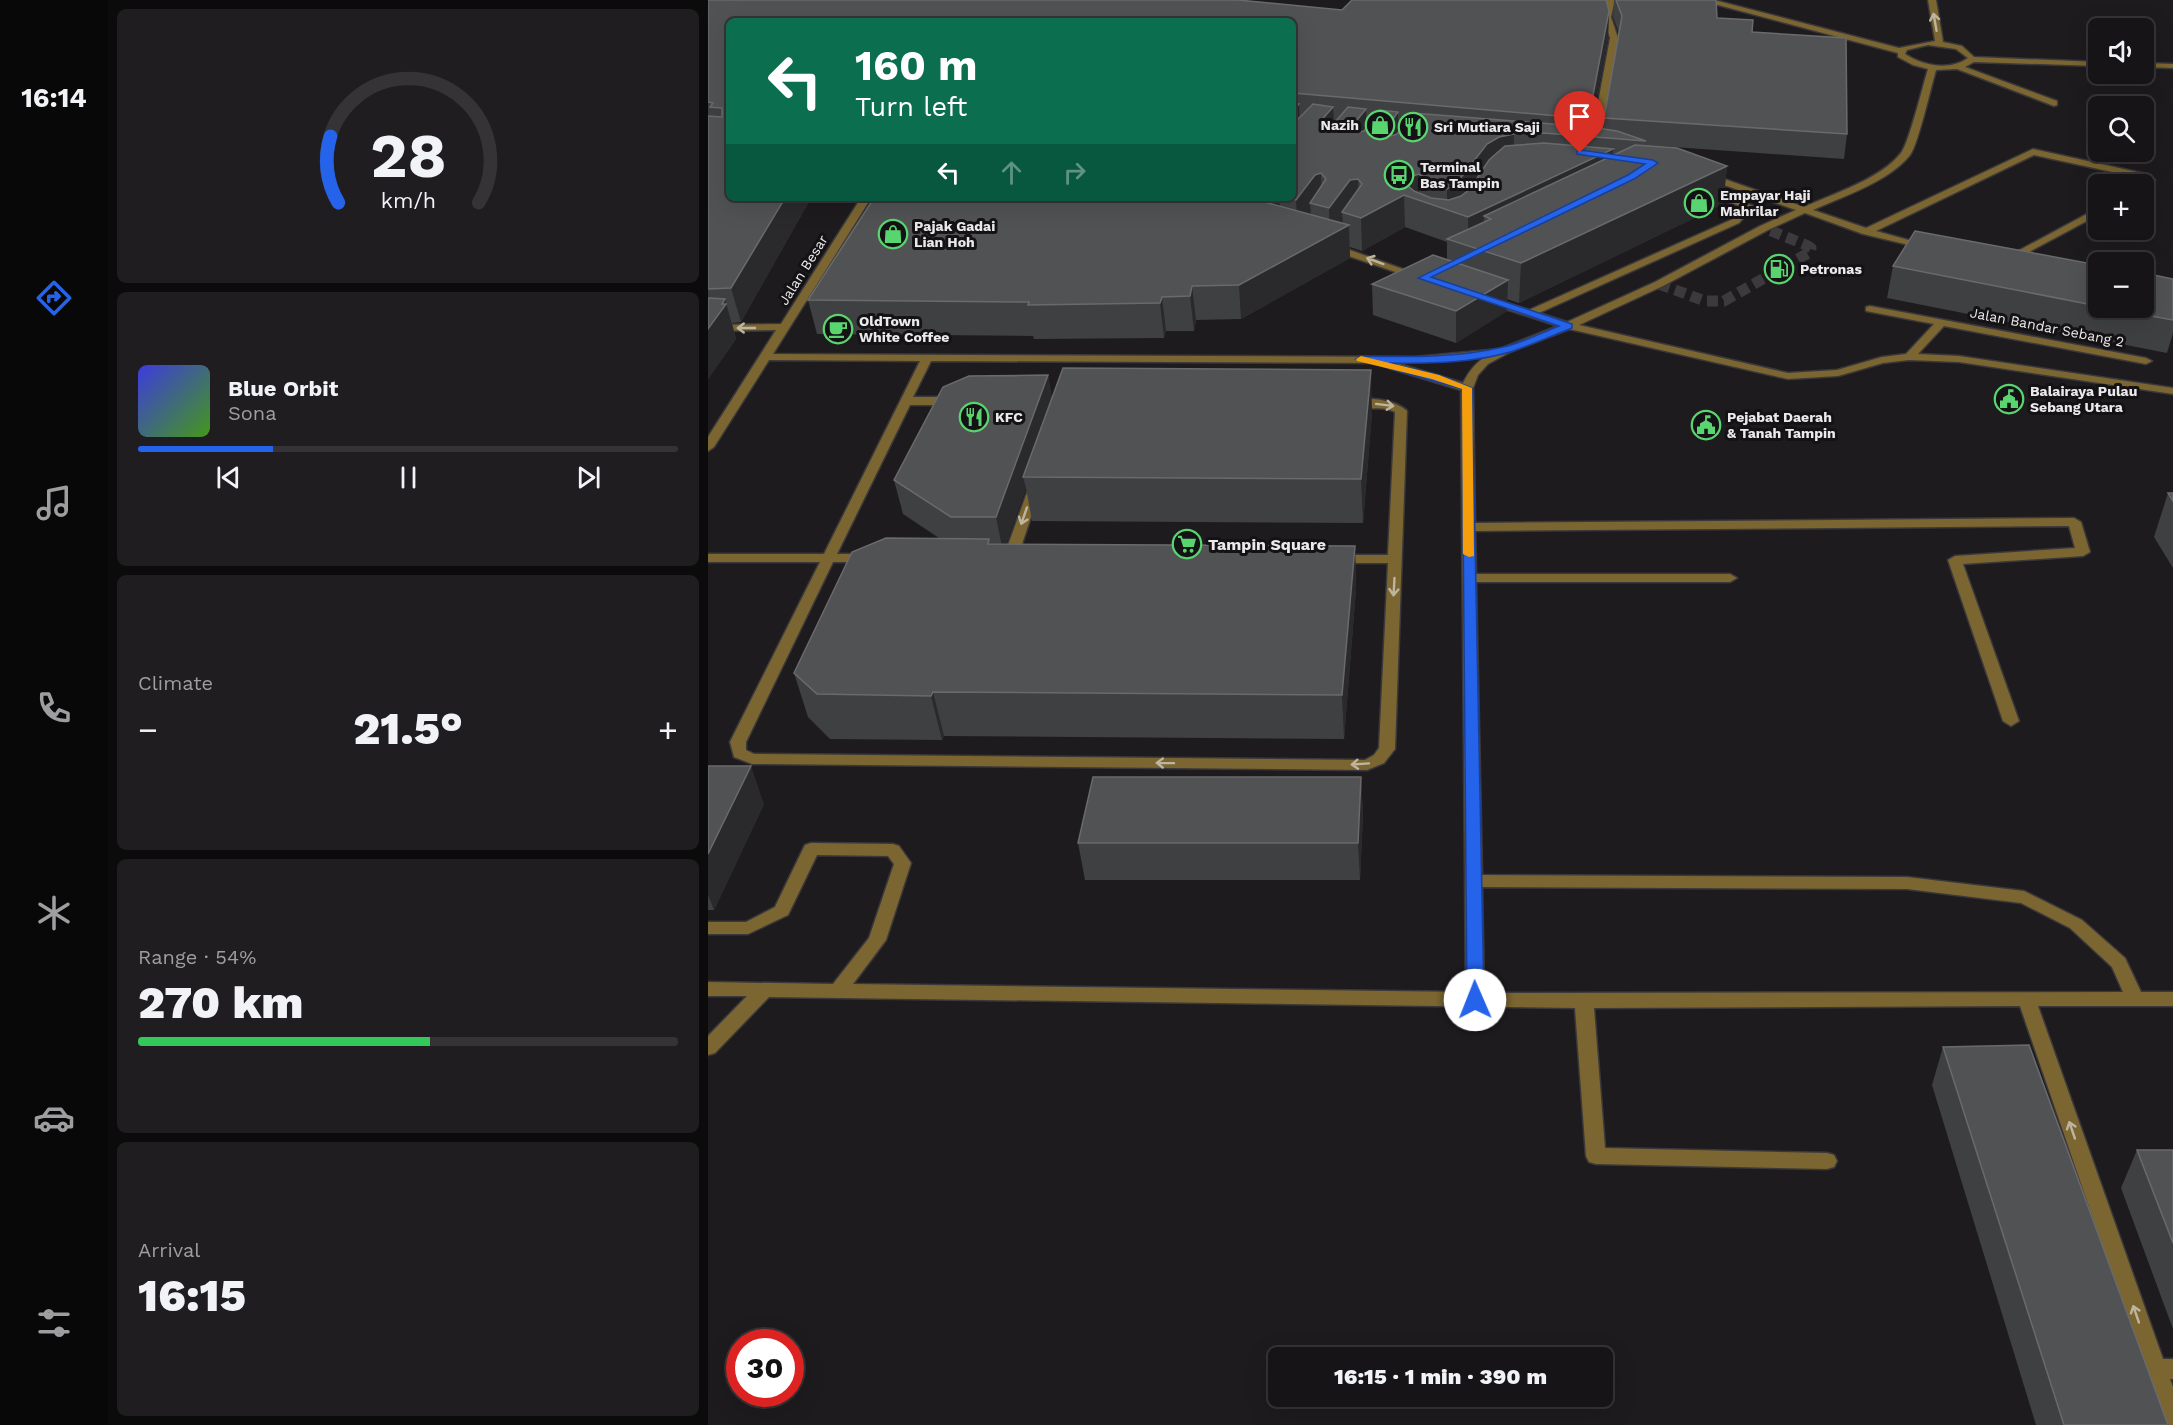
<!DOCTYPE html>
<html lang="en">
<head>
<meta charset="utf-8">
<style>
  :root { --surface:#161416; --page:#1f1d1f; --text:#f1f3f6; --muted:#9e9ea1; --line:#353335; --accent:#2563eb }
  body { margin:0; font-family:"Work Sans",sans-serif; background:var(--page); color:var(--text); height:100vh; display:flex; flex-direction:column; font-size:22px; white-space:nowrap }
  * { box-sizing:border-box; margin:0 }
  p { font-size:20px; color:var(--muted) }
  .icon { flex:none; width:33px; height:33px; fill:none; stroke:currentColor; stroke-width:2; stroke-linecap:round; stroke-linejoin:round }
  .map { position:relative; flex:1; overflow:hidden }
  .side { display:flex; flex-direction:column; gap:9px; padding:9px; background:#0c0b0c; width:600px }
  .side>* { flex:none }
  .guide { position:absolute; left:18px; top:18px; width:570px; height:183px; border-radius:9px; box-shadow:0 6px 24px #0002,0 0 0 2px var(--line); background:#0b6e4f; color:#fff; overflow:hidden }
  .controls { position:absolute; left:1380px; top:18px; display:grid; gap:12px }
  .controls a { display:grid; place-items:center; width:66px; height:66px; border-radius:9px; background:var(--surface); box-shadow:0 6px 24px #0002,0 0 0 2px var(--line); font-size:30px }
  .speed { position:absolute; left:18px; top:1329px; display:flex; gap:12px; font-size:30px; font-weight:700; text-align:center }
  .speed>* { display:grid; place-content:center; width:78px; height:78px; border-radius:50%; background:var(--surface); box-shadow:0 6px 24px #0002,0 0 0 2px var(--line); line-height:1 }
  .speed .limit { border:9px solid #d22; background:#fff; color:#111 }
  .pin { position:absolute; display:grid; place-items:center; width:51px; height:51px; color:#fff; margin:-62px -26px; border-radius:50% 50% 50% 0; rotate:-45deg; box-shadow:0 0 6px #0007 }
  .pin .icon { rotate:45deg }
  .me { position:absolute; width:66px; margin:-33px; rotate:359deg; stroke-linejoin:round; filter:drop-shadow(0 0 4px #0008) }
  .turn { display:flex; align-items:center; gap:21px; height:126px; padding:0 30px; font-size:27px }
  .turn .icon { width:78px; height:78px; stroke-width:2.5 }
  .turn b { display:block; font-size:42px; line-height:51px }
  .lanes { display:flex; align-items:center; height:57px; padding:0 30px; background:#0003; justify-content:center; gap:30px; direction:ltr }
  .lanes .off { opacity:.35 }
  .big { font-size:45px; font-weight:800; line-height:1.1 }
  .side .tile { flex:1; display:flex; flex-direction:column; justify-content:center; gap:9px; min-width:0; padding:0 21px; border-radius:9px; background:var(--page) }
  .side .dial { align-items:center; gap:0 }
  .dial svg { height:156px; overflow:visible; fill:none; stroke:var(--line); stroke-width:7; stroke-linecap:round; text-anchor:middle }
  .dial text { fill:var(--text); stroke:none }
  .song { display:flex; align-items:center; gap:18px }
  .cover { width:72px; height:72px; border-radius:9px; background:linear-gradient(135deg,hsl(240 70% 55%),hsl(100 70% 35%)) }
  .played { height:6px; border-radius:3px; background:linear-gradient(90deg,var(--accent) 25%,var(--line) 25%) }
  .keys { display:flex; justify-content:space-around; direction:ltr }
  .heat { display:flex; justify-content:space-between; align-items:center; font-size:33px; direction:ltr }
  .charge { height:9px; border-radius:4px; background:linear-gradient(90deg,#34c759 54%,var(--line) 0) }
  .trip { position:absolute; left:560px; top:1347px; width:345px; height:60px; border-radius:9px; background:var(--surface); box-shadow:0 6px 24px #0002,0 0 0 2px var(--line); font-weight:800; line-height:60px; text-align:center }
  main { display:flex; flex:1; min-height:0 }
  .tabs { display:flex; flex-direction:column; width:108px; justify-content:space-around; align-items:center; background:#090809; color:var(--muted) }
  .tabs .icon { width:42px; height:42px }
  .tabs .active { color:var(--accent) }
  .tabs b { font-size:27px; color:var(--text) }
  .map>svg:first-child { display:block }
</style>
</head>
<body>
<main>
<nav class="tabs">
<b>16:14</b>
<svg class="icon active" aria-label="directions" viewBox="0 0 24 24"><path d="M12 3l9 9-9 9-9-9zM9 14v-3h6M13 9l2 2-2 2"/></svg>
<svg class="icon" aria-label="music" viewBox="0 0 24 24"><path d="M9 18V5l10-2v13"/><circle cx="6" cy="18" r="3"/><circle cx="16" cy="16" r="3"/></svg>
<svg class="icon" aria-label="phone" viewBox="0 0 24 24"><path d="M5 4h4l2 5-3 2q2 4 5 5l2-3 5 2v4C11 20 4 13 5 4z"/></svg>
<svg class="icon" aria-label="climate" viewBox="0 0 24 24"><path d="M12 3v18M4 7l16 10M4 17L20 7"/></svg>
<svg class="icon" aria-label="car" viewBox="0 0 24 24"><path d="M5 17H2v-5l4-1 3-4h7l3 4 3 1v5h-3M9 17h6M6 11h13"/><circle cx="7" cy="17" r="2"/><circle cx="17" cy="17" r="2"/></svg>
<svg class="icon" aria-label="filters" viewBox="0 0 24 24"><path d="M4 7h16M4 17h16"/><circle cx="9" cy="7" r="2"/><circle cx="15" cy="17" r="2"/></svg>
</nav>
<section class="side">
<div class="tile dial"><svg viewBox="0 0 100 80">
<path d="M14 69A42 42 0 1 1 86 69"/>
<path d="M14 69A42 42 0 0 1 10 35" stroke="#2563eb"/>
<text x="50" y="56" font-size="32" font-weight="700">28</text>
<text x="50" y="72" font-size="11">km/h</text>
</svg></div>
<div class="tile">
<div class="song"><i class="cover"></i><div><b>Blue Orbit</b><p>Sona</p></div></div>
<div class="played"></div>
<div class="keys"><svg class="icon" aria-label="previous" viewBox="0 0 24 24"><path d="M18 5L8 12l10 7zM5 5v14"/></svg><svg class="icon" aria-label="pause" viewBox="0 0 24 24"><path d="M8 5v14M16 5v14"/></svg><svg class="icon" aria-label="next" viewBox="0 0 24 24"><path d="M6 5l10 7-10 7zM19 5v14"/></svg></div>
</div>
<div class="tile"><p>Climate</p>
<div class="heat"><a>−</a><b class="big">21.5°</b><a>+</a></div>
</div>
<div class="tile"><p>Range · 54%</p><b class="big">270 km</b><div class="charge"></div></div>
<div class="tile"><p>Arrival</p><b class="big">16:15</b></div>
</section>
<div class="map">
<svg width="1465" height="1425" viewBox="0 0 1465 1425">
  <rect width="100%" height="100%" fill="#1d1b1d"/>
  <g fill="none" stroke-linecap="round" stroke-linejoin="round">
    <polyline stroke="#3c3a3c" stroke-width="11" stroke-dasharray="11 6" stroke-linecap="butt" points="951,284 997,301 1016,301 1102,252 1103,248 1098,245 1056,228"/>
    <g stroke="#3a383a" stroke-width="3">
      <g id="minor">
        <polygon points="899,0 907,0 903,17 910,38 892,146 887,149 882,146 902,38 895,17"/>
        <path d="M962,0L1010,1L1191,48L1227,41L1220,0H1228L1235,42L1254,46L1266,57L1390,62V66L1266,62L1257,67L1349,101V105L1346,106L1249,69L1228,70C1223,87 1210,145 1202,155C1182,181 1134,197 1105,210L1158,228L1325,149L1438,174L1447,180L1436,189V184H1432L1436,181L1432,178L1326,155L1168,231L1222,246V250L1155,234L1097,213L1060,230L955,286L871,325L1080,373L1129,370L1174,357L1198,354L1226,324L1158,311V307L1162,306L1438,358L1444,361L1438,364L1236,326L1210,354L1251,356L1465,388V394L1251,362L1201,360L1175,363L1130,376L1080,379L861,329L802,352L780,364L770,375L765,388L767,523L1366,518L1373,522L1382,552L1375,556L1255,564L1311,721L1303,726L1295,721L1240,560L1247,556L1367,548L1361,526L767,531L768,574H1022L1029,578L1022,582H768L774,875L1199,877L1316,891L1374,920L1417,958L1433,992H1465V1006H1330L1455,1359H1465V1379H1462L1465,1387V1425H1456L1454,1419L1312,1006L886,1008L897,1148L1119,1153L1126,1155L1129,1161L1126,1167L1119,1169L888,1164L881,1162L878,1156L867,1008L61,997L7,1053L0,1055V1036L39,996H0V982L125,984L161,938L186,864L180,856L109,855L80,915L40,934H0V922H38L67,907L95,849L97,845L103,843L185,844L191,846L203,863L178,940L145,984L758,992L753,390L681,368L679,366L682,363L223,361L205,397H247L253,401L247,405H202L129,554H160L167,558L160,562H125L38,742V750L46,754L657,760L666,755L671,748L680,563H628L621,559L628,555H680L687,412C672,403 650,414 637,404C649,394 688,399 699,411L687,749L676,763L659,770L44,764L26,757L22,742L112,562H0V554H116L212,361L61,360L6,447L0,451V437L68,330L0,331V325L73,324L153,198H163L65,354L707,357L792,349L850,326L776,302V298H784L821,310L1025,219L1034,207L994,192V188H1000L1045,206L1031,223L831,313L859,322L947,282L1052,226L1088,210L996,178V174H1002L1096,207C1125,194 1174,178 1193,153C1201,143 1215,85 1220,69L1205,65L1190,57V53L1010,5L966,2ZM1220,45L1248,49L1260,58C1242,71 1215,66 1197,54L1199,50ZM780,355C768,362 761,371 755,383L688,363ZM774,887L1199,889L1313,903L1362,928L1404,967L1415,992L776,993Z"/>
        <polygon points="1436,63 1465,64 1465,68 1436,67"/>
        <polygon points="1390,208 1390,215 1304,261 1295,259"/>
        <polygon points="620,245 628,245 717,277 708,279 620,249"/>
        <polygon points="327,483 333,487 309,559 307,562 297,562 295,559 321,487"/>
      </g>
    </g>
    <use href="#minor" fill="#7b6530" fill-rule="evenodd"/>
  </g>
  <g fill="#3f4042">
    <polygon points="0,0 534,0 634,10 644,0 898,0 901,11 900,38 883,127 895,129 896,118 911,33 905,17 906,0 1008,0 1009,18 1045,20 1044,32 1138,38 1139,134 1136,159 937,145 969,148 1019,166 1015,204 811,303 799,299 799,311 748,343 665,315 664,284 725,255 739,260 739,242 697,227 654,251 642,247 642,258 533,319 488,320 486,331 458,331 456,338 326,339 325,336 109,334 100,300 166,198 585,198 585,21 21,21 21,198 103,198 33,322 24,323 28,339 0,379"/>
    <polygon points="1390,265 1390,308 1436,308 1465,279 1465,333 1459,353 1179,298 1185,266"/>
    <polygon points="340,375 344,399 664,412 655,523 324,521 318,488 298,544 647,546 648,589 636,739 236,736 234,740 122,739 100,717 86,673 231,538 195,514 186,480"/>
    <polygon points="1460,493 1465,493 1465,568 1446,537"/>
    <polygon points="0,766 56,804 6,910 0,910"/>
    <polygon points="653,777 655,815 652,880 377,880 370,843"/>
    <polygon points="1235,1047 1460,1425 1328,1425 1224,1085"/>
    <polygon points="1429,1150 1465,1150 1465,1329 1413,1188"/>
  </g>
  <g fill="#2a292b">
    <polygon points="901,11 900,38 881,137 882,111"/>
    <polygon points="591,104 592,134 585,142 585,110"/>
    <polygon points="625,107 627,137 612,154 611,123"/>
    <polygon points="658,109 659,139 645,157 644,126"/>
    <polygon points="690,112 691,142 678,161 677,130"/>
    <polygon points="806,134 805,165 739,210 739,189 779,144 791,137"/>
    <polygon points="905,149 903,181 783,219 776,216 775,243 760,246 760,217"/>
    <polygon points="1019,166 1015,204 811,303 813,263"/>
    <polygon points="613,173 614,205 602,203 603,215 590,232 588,200 607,175"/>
    <polygon points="711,174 711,200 699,185 705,176"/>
    <polygon points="650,179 651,211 634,212 635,223 641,225 642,258 533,319 531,285 622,235 621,208 642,180"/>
    <polygon points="696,195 697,227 654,251 653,218"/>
    <polygon points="77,198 103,198 33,322 23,288"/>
    <polygon points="558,198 571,198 572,208 560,224"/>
    <polygon points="800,280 799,311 748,343 748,311"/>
    <polygon points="484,286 488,320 486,331 482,296"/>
    <polygon points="454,297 458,331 456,338 452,303"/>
    <polygon points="17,299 28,339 0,379 0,329"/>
    <polygon points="663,370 664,412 655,523 653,479"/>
    <polygon points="340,375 345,408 315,477 318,488 295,552 288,517"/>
    <polygon points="647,546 648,589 636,739 634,695"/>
    <polygon points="225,692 236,736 234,740 223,696"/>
    <polygon points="43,766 56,804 6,910 0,895 0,854"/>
    <polygon points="653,777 655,815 652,880 650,843"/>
  </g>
  <g fill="#515254" stroke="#6a6a6c" stroke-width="1.5">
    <polygon points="0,0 530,0 634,10 644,0 898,0 901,11 882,111 853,109 874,118 585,93 585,21 21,21 21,198 77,198 23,288 0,289 0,116 14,117 14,108 2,107 5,103 0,102"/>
    <polygon points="908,0 1008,0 1009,18 1045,20 1044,32 1138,38 1139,134 896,118 914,16"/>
    <polygon points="585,103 591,104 585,110"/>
    <polygon points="605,104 625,107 611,123 611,126 616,129 622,128 640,107 658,109 644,126 645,129 652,132 656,131 671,110 690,112 677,130 683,136 689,134 705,113 882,127 909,131 938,141 836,133 806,134 791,137 779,144 748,184 739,189 728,189 715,183 717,179 711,174 705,176 699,185 706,191 723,198 741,200 753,196 762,189 781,160 797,146 836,143 905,149 760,217 696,195 653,218 634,212 654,184 650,179 642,180 621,208 602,203 618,179 613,173 607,175 588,200 580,198 585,198 585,124"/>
    <polygon points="927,145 969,148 1019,166 813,263 739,239 783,219 776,216"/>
    <polygon points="166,198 542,198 641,225 531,285 484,286 482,296 454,297 452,303 320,305 321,302 100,300"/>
    <polygon points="1207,231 1390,265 1390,306 1185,266"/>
    <polygon points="725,255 800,280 748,311 664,284"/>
    <polygon points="1436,273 1465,279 1465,320 1399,308 1436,308"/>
    <polygon points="0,298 17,299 14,304 18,304 0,329"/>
    <polygon points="355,368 663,370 653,479 315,477"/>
    <polygon points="340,375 288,517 243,517 186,480 235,387 261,376"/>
    <polygon points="1460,493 1465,493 1465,501"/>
    <polygon points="178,538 281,539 280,544 647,546 634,695 225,692 223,696 109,694 86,673 144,552"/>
    <polygon points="0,766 43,766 0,854"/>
    <polygon points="385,777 653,777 650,843 370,843"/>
    <polygon points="1321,1045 1460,1425 1356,1425 1235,1047"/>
    <polygon points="1429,1150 1465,1150 1465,1243"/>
  </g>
  <defs><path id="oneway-shaft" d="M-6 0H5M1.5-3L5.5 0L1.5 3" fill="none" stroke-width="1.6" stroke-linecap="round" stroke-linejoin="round" transform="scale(1.5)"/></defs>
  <g stroke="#beb5a0">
    <use href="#oneway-shaft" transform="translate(1227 22) rotate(-100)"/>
    <use href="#oneway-shaft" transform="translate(667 261) rotate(-160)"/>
    <use href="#oneway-shaft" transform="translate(38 328) rotate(180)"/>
    <use href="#oneway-shaft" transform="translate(677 405) rotate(7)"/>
    <use href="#oneway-shaft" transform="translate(316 516) rotate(109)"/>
    <use href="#oneway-shaft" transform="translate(686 587) rotate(93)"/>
    <use href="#oneway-shaft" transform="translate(457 763) rotate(-179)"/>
    <use href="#oneway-shaft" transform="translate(652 764) rotate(176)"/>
    <use href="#oneway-shaft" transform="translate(1364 1130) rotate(-109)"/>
    <use href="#oneway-shaft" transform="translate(1428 1314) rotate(-109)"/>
  </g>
  <path fill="#2563eb" stroke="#184099" stroke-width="1.5" d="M872,150L945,160L950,163L926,179L723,277L864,324V328C843,336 823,345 802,352C765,363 720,364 681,363L731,375L764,388L776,1000L773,1004L767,1006L762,1004L759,1000L754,389L648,359L653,356C700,357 749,358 795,347C814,343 833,333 851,326L710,278L920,175L937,164L869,154V151Z"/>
  <polygon fill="#f59e0b" points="653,356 731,375 764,388 766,556 761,557 755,554 754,389 724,379 649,361 648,359"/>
  <defs>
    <g id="shop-ring" transform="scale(1.5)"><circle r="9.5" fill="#141214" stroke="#59d56f" stroke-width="1.5"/><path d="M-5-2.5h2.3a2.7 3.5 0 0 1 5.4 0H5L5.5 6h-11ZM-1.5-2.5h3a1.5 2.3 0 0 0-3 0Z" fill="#59d56f"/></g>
    <g id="restaurant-ring" transform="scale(1.5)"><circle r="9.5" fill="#141214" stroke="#59d56f" stroke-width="1.5"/><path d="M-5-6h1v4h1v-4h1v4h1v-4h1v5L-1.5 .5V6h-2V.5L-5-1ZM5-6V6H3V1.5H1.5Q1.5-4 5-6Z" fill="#59d56f"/></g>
    <g id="bus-ring" transform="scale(1.5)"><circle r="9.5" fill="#141214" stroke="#59d56f" stroke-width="1.5"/><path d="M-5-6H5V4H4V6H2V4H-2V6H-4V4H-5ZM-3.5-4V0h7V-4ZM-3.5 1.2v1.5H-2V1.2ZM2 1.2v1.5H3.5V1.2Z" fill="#59d56f"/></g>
    <g id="fuel-ring" transform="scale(1.5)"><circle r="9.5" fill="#141214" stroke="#59d56f" stroke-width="1.5"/><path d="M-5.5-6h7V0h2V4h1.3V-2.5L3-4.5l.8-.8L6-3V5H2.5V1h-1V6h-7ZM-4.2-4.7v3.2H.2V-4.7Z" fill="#59d56f"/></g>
    <g id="cafe-ring" transform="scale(1.5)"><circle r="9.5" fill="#141214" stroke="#59d56f" stroke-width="1.5"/><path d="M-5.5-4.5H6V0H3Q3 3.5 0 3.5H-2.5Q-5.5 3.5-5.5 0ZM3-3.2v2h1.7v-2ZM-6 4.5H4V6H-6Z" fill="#59d56f"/></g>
    <g id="civic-ring" transform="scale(1.5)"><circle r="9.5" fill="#141214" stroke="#59d56f" stroke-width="1.5"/><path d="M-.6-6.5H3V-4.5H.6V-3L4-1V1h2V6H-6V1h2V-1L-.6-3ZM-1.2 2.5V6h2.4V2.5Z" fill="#59d56f"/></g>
    <g id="supermarket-ring" transform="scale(1.5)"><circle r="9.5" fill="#141214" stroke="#59d56f" stroke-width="1.5"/><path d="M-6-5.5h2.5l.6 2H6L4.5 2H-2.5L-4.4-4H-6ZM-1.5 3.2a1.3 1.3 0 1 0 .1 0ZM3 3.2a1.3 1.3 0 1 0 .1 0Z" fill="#59d56f"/></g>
  </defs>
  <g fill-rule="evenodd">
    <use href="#shop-ring" x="672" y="125"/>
    <use href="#restaurant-ring" x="705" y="127"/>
    <use href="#bus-ring" x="691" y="175"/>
    <use href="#shop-ring" x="991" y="203"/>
    <use href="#shop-ring" x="185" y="234"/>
    <use href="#fuel-ring" x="1071" y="269"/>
    <use href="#cafe-ring" x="130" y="329"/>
    <use href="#civic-ring" x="1301" y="399"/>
    <use href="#restaurant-ring" x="266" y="417"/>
    <use href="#civic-ring" x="998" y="425"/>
    <use href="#supermarket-ring" x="479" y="544"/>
  </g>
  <g text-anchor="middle" stroke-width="6" stroke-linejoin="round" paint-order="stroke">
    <g font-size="14" font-weight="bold" fill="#ebeaeb" stroke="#141214" text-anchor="start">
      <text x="651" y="130" text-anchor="end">Nazih</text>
      <text x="726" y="132">Sri Mutiara Saji</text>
      <text x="712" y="172">Terminal<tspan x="712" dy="16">Bas Tampin</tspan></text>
      <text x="1012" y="200">Empayar Haji<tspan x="1012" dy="16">Mahrilar</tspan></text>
      <text x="206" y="231">Pajak Gadai<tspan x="206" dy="16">Lian Hoh</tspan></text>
      <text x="1092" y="274">Petronas</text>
      <text x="151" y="326">OldTown<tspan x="151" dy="16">White Coffee</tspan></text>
      <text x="1322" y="396">Balairaya Pulau<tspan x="1322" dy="16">Sebang Utara</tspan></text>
      <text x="287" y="422">KFC</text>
      <text x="1019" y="422">Pejabat Daerah<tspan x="1019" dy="16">&amp; Tanah Tampin</tspan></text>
    </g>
    <g font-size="14" fill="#ebeaeb" stroke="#141214">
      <text transform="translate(95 270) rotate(-58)" y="5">Jalan Besar</text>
      <text transform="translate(1339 327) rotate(11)" y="5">Jalan Bandar Sebang 2</text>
    </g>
    <g font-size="16" font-weight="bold" fill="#ebeaeb" stroke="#141214" text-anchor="start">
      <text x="500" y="550">Tampin Square</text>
    </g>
  </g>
</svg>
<div class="controls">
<a><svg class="icon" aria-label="sound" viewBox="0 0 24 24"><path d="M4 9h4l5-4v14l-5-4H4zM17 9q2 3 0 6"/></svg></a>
<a><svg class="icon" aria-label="search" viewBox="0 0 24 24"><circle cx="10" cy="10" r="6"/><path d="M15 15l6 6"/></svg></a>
<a>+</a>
<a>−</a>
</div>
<div class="speed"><div class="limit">30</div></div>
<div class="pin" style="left:872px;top:153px;background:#d93025"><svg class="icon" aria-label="arrive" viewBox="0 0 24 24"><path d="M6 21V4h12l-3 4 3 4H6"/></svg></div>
<svg class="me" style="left:767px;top:1000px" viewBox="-20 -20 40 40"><circle r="19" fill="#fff"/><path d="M0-13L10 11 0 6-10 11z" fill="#2563eb"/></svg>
<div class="trip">16:15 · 1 min · 390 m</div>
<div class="guide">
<div class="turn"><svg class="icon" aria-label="left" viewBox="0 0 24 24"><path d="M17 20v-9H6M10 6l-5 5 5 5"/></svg><div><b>160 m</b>Turn left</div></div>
<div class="lanes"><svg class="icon" aria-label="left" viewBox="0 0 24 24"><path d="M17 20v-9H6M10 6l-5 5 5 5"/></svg><svg class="icon off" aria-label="ahead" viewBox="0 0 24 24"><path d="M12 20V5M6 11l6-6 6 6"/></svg><svg class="icon off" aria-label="right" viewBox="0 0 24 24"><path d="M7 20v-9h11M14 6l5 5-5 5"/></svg></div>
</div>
</div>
</main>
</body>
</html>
